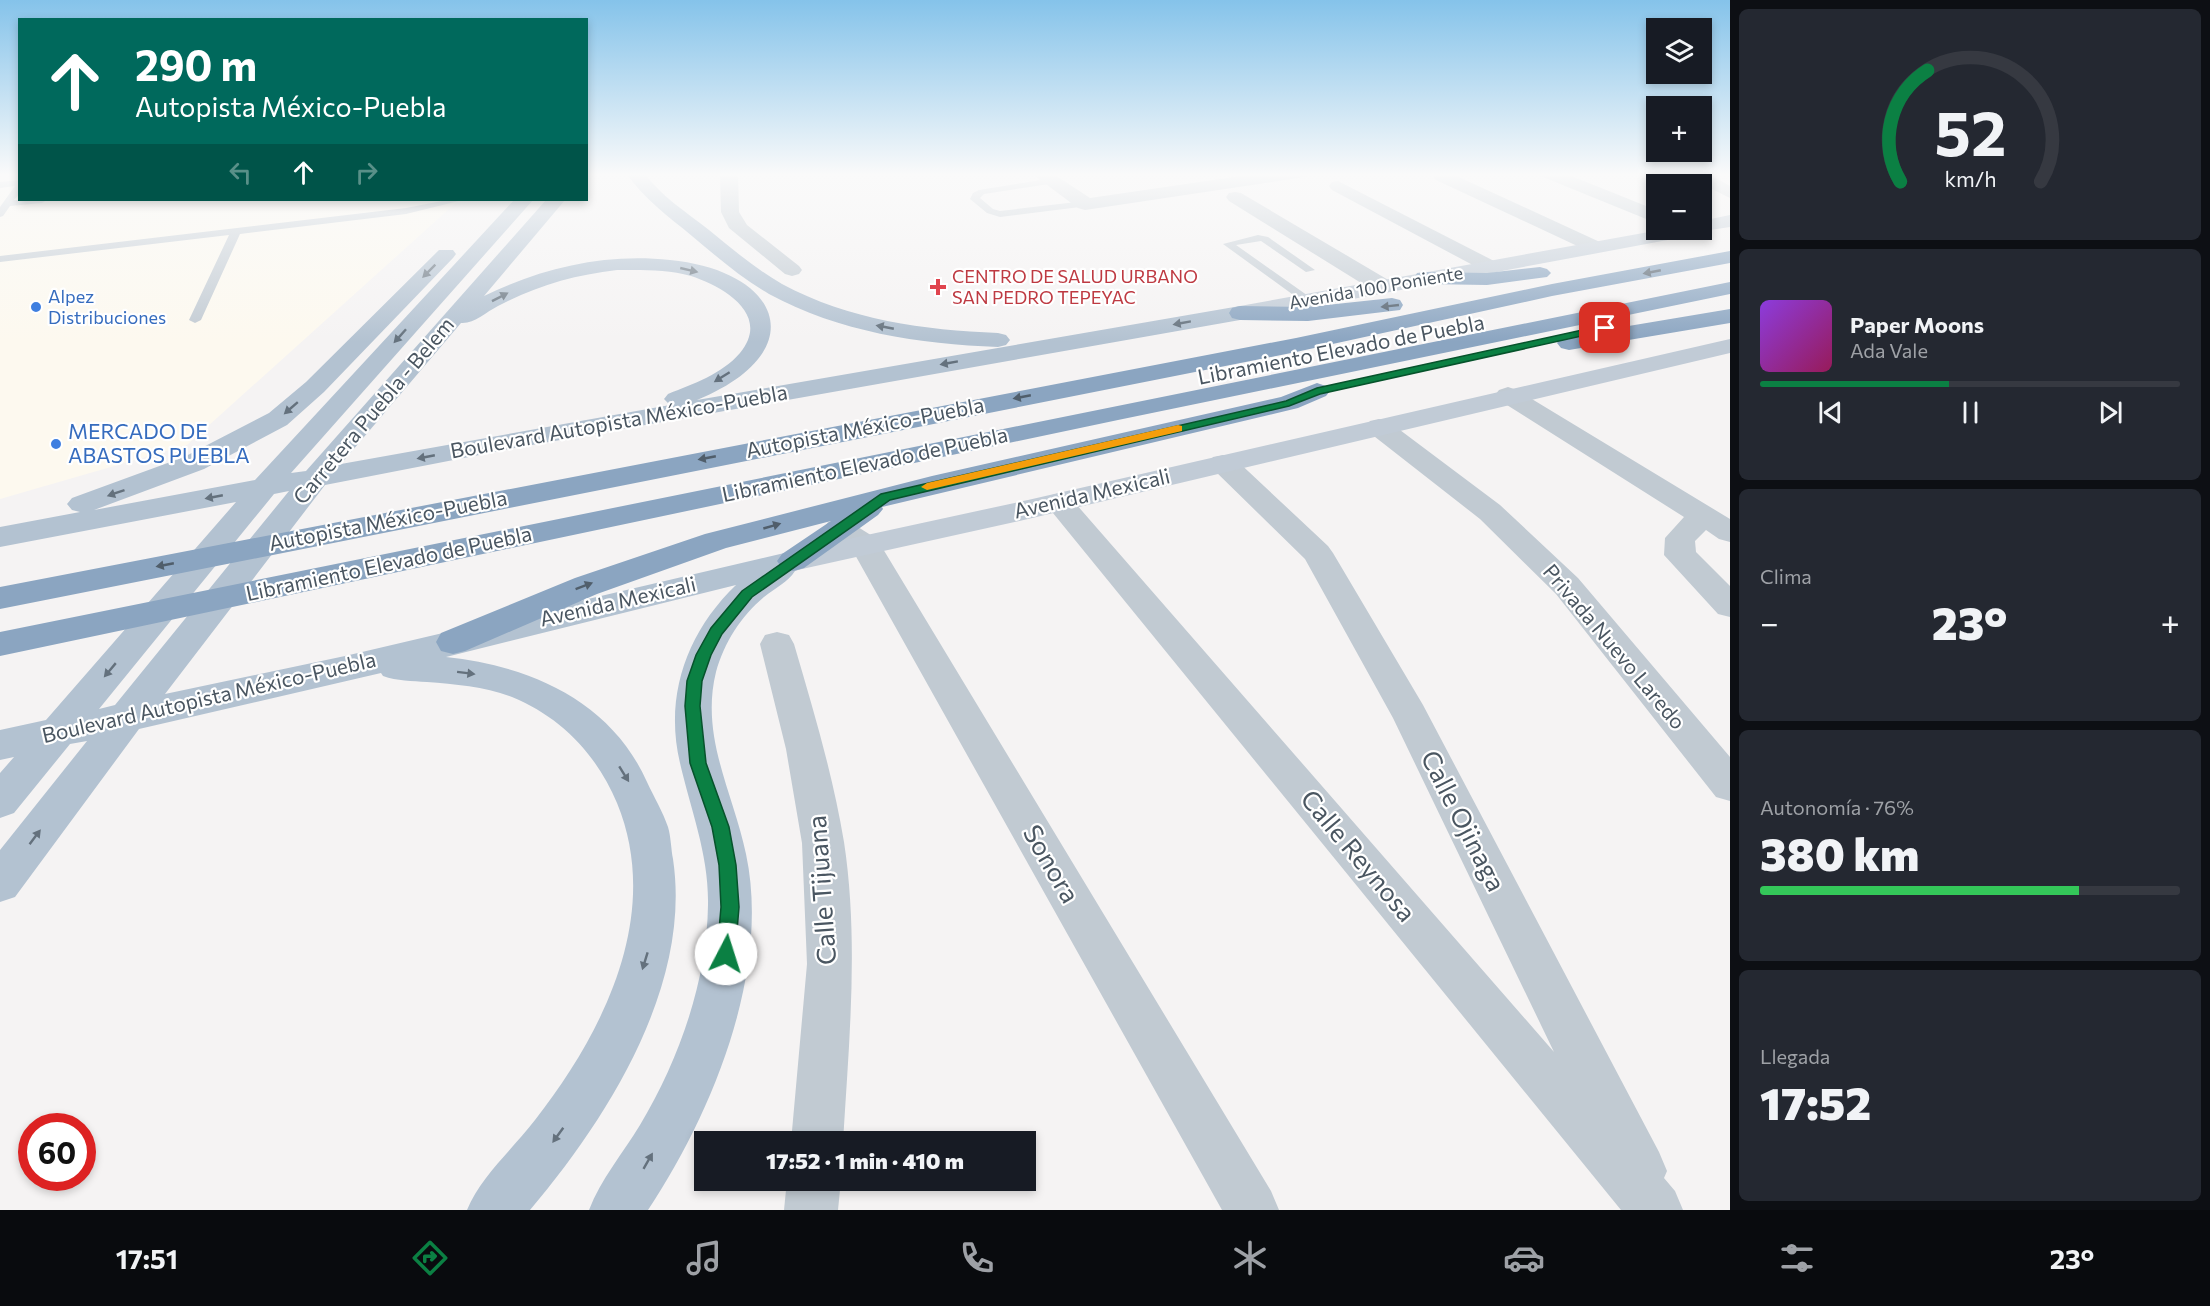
<!DOCTYPE html>
<html lang="es">
<head>
<meta charset="utf-8">
<style>
  :root { --surface:#171b24; --page:#242831; --text:#f1f3f6; --muted:#9ea1a6; --line:#363941; --accent:#0b8043 }
  body { margin:0; font-family:Commissioner,sans-serif; background:var(--page); color:var(--text); height:100vh; display:flex; flex-direction:column; font-size:22px; white-space:nowrap }
  * { box-sizing:border-box; margin:0 }
  p { font-size:20px; color:var(--muted) }
  .icon { flex:none; width:33px; height:33px; fill:none; stroke:currentColor; stroke-width:2; stroke-linecap:round; stroke-linejoin:round }
  .map { position:relative; flex:1; overflow:hidden }
  .panel { display:flex; flex-direction:column; gap:9px; padding:9px; background:#0d0f14; width:480px }
  .panel>* { flex:none }
  .hud { position:absolute; left:18px; top:18px; width:570px; height:183px; border-radius:0px; box-shadow:0 3px 9px #0003; background:#00695c; color:#fff; overflow:hidden }
  .controls { position:absolute; left:1646px; top:18px; display:grid; gap:12px }
  .controls a { display:grid; place-items:center; width:66px; height:66px; border-radius:0px; background:var(--surface); box-shadow:0 3px 9px #0003; font-size:30px }
  .speed { position:absolute; left:18px; top:1113px; display:flex; gap:12px; font-size:30px; font-weight:700; text-align:center }
  .speed>* { display:grid; place-content:center; width:78px; height:78px; border-radius:50%; background:var(--surface); box-shadow:0 3px 9px #0003; line-height:1 }
  .speed .limit { border:9px solid #d22; background:#fff; color:#111 }
  .pin { position:absolute; display:grid; place-items:center; width:51px; height:51px; color:#fff; margin:-26px; border-radius:12px; box-shadow:0 3px 9px #0006 }
  .me { position:absolute; width:66px; margin:-33px; rotate:5deg; stroke-linejoin:round; filter:drop-shadow(0 0 4px #0008) }
  .turn { display:flex; align-items:center; gap:21px; height:126px; padding:0 18px; font-size:27px }
  .turn .icon { width:78px; height:78px; stroke-width:2.5 }
  .turn b { display:block; font-size:42px; line-height:51px }
  .lanes { display:flex; align-items:center; height:57px; padding:0 18px; background:#0003; justify-content:center; gap:30px; direction:ltr }
  .lanes .off { opacity:.35 }
  .big { font-size:45px; font-weight:800; line-height:1.1 }
  .panel .tile { flex:1; display:flex; flex-direction:column; justify-content:center; gap:9px; min-width:0; padding:0 21px; border-radius:9px; background:var(--page) }
  .panel .dial { align-items:center; gap:0 }
  .dial svg { height:156px; overflow:visible; fill:none; stroke:var(--line); stroke-width:7; stroke-linecap:round; text-anchor:middle }
  .dial text { fill:var(--text); stroke:none }
  .song { display:flex; align-items:center; gap:18px }
  .cover { width:72px; height:72px; border-radius:9px; background:linear-gradient(135deg,hsl(270 70% 55%),hsl(330 70% 35%)) }
  .played { height:6px; border-radius:3px; background:linear-gradient(90deg,var(--accent) 45%,var(--line) 45%) }
  .keys { display:flex; justify-content:space-around; direction:ltr }
  .heat { display:flex; justify-content:space-between; align-items:center; font-size:33px; direction:ltr }
  .charge { height:9px; border-radius:4px; background:linear-gradient(90deg,#34c759 76%,var(--line) 0) }
  .trip { position:absolute; left:694px; top:1131px; width:342px; height:60px; border-radius:0px; background:var(--surface); box-shadow:0 3px 9px #0003; font-weight:800; line-height:60px; text-align:center }
  .tabs { display:flex; height:96px; justify-content:space-around; align-items:center; background:#090b0e; color:var(--muted) }
  .tabs .icon { width:42px; height:42px }
  .tabs .current { color:var(--accent) }
  .tabs b { font-size:27px; color:var(--text) }
  main { display:flex; flex:1; min-height:0 }
  .map>svg:first-child { display:block }
</style>
</head>
<body>
<main>
<div class="map">
<svg width="1730" height="1210" viewBox="0 0 1730 1210">
  <rect width="100%" height="100%" fill="#f5f3f3"/>
  <polygon fill="#fdf9ef" points="0,173 19,173 20,200 459,200 187,445 0,499"/>
  <g fill="none" stroke-linecap="round" stroke-linejoin="round">
    <g fill="#c1cad2" fill-rule="evenodd">
      <polygon points="1053,178 1056,179 1056,183 984,194 980,198 993,209 1000,211 1085,201 1090,204 1088,206 1000,217 987,213 970,199 973,193 979,190"/>
      <polygon points="20,180 20,193 14,200 47,200 42,203 10,206 3,216 0,217 0,207 15,186 0,188 0,182"/>
      <polygon points="447,200 463,200 406,214 240,234 201,320 195,323 189,320 229,235 0,262 0,256 406,208"/>
      <polygon points="1258,235 1268,237 1315,270 1306,272 1261,241 1236,245 1311,298 1311,302 1303,302 1223,244"/>
    </g>
    <g fill="#c1cad2" fill-rule="evenodd">
      <polygon points="720,173 738,173 739,212 747,225 799,266 802,270 799,274 792,276 785,274 729,228 721,212"/>
      <polygon points="1031,173 1052,173 1090,198 1261,173 1307,173 1304,177 1298,178 1085,210 1078,208"/>
      <polygon points="1435,173 1450,173 1602,243 1605,247 1602,251 1588,251 1436,180 1433,176"/>
      <polygon points="1540,173 1564,173 1656,210 1656,223 1543,177"/>
      <polygon points="1685,173 1707,173 1730,186 1730,198 1688,177"/>
      <polygon points="1338,181 1498,263 1501,267 1498,271 1491,273 1484,271 1332,190 1329,186 1332,182"/>
      <polygon points="1235,192 1241,193 1390,281 1393,286 1390,291 1382,292 1374,291 1229,201 1226,197 1229,193"/>
      <polygon points="1677,230 1698,230 1695,234 1680,234"/>
      <polygon points="1508,387 1517,390 1730,519 1730,542 1719,539 1706,530 1695,541 1696,552 1730,586 1730,617 1718,614 1664,555 1665,538 1684,517 1499,400 1495,395 1499,390"/>
      <polygon points="1379,419 1388,421 1500,505 1578,578 1730,757 1730,801 1716,797 1556,594 1480,519 1370,433 1366,427 1370,421"/>
      <polygon points="1223,455 1233,457 1328,546 1333,553 1423,705 1659,1152 1667,1171 1664,1178 1675,1191 1683,1210 1621,1210 1044,502 1049,496 1059,493 1069,496 1554,1052 1393,718 1305,559 1213,469 1209,463 1213,457"/>
      <polygon points="839,519 850,522 877,539 1271,1191 1279,1210 1222,1210 854,553 828,536 824,529 828,522"/>
      <path d="M777,632L789,635L794,644C813,709 833,775 844,842C859,941 849,1042 843,1142H791L807,964L802,843L786,749L760,644L765,635Z"/>
      <polygon points="787,1180 841,1180 838,1210 784,1210"/>
    </g>
    <g fill="#c1cbd6" fill-rule="evenodd">
      <polygon points="1730,215 1730,227 1697,232 1689,236 1240,320 1232,318 1229,313 1232,308 1240,306 1660,230 1701,230 1701,221"/>
      <polygon points="1730,339 1730,353 1028,519 793,571 782,568 777,561 782,554 793,551 1028,500"/>
    </g>
    <g fill="#b3c2d1" fill-rule="evenodd">
      <path d="M626,173H644C661,196 686,212 709,230C732,249 756,269 782,284C849,320 924,330 998,333L1006,335L1010,340L1006,345L998,347C919,344 839,332 769,294C741,278 716,256 692,236C668,216 644,199 626,173Z"/>
      <path d="M514,200H533L291,473L306,471L546,200H565L484,296C542,268 604,253 670,260C782,271 814,352 697,400L1240,306L1248,308L1251,313L1248,318L1240,320L515,448L325,485L165,694L345,656L793,551L804,554L809,561L804,568L795,571C788,582 775,588 764,597C741,616 724,643 716,672C700,737 733,792 746,854C771,971 712,1114 648,1210H589C601,1179 623,1153 640,1125C679,1060 707,981 708,905C709,855 691,811 680,763C664,696 687,632 736,585L446,657C530,666 611,701 647,782C654,797 663,812 668,827C671,837 671,849 673,859C692,985 608,1118 530,1210H467C481,1176 512,1150 535,1120C603,1033 663,915 617,803C597,755 561,717 512,697C486,687 455,684 427,682C412,681 397,681 383,676L381,673L139,729L15,897L0,902V850L87,741L70,744L14,813L0,818V773L14,757L0,760V730L46,720L236,502L0,547V527L80,512L72,510L67,504L72,498L184,457L269,413L306,382L439,250H453L456,254L453,258L324,392L287,425L204,469L94,510L255,480ZM617,270C641,270 667,269 691,276C722,286 772,314 740,353C722,374 693,384 668,394L664,399L670,405L341,464L461,323C474,324 486,312 498,306C536,286 574,275 617,270ZM289,491L115,705L99,709L274,494Z"/>
    </g>
    <g fill="#8ba5c1" fill-rule="evenodd">
      <polygon points="1730,251 1730,263 1552,296 1296,352 0,609 0,587 1296,338 1552,284"/>
      <polygon points="1540,267 1547,269 1551,273 1547,277 1487,285 1425,284 1417,283 1414,278 1417,273 1425,272 1487,273"/>
      <polygon points="1730,282 1730,294 1118,420 0,656 0,632"/>
      <polygon points="1392,298 1400,300 1403,305 1400,310 1308,321 1240,320 1232,318 1229,313 1232,308 1240,306 1308,307"/>
      <polygon points="1730,309 1730,323 1569,350 1561,348 1557,343 1561,338 1569,336"/>
      <polygon points="1317,383 1326,386 1330,391 1326,396 1298,408 882,507 883,509 878,515 804,568 793,571 782,568 777,561 782,554 831,521 726,548 597,594 465,651 453,654 441,651 436,642 441,633 575,578 705,534 932,476 1281,397"/>
    </g>
  </g>
  <defs><path id="oneway-solid" d="M-6-.8H1V-3.2L6.5 0L1 3.2V.8H-6Z" transform="scale(1.5)"/></defs>
  <g fill="#64717d">
    <use href="#oneway-solid" transform="translate(689 270) rotate(13)"/>
    <use href="#oneway-solid" transform="translate(429 271) rotate(135)"/>
    <use href="#oneway-solid" transform="translate(500 297) rotate(-27)"/>
    <use href="#oneway-solid" transform="translate(1182 323) rotate(170)"/>
    <use href="#oneway-solid" transform="translate(885 327) rotate(-169)"/>
    <use href="#oneway-solid" transform="translate(400 336) rotate(132)"/>
    <use href="#oneway-solid" transform="translate(949 363) rotate(170)"/>
    <use href="#oneway-solid" transform="translate(722 377) rotate(148)"/>
    <use href="#oneway-solid" transform="translate(291 408) rotate(139)"/>
    <use href="#oneway-solid" transform="translate(426 457) rotate(169)"/>
    <use href="#oneway-solid" transform="translate(116 493) rotate(161)"/>
    <use href="#oneway-solid" transform="translate(214 497) rotate(169)"/>
    <use href="#oneway-solid" transform="translate(110 670) rotate(130)"/>
    <use href="#oneway-solid" transform="translate(466 673) rotate(7)"/>
    <use href="#oneway-solid" transform="translate(624 774) rotate(58)"/>
    <use href="#oneway-solid" transform="translate(35 837) rotate(-53)"/>
    <use href="#oneway-solid" transform="translate(645 961) rotate(107)"/>
    <use href="#oneway-solid" transform="translate(558 1135) rotate(126)"/>
    <use href="#oneway-solid" transform="translate(648 1161) rotate(-60)"/>
  </g>
  <g fill="#505e6b">
    <use href="#oneway-solid" transform="translate(1652 272) rotate(169)"/>
    <use href="#oneway-solid" transform="translate(1390 306) rotate(174)"/>
    <use href="#oneway-solid" transform="translate(1022 397) rotate(169)"/>
    <use href="#oneway-solid" transform="translate(707 458) rotate(169)"/>
    <use href="#oneway-solid" transform="translate(772 526) rotate(-16)"/>
    <use href="#oneway-solid" transform="translate(165 565) rotate(169)"/>
    <use href="#oneway-solid" transform="translate(584 586) rotate(-21)"/>
  </g>
  <linearGradient id="sky" x2="0" y2="1"><stop stop-color="#85c3ea"/><stop offset="0.51" stop-color="#fafafa"/><stop offset="1" stop-color="#fafafa" stop-opacity="0"/></linearGradient>
  <rect width="1730" height="342" fill="url(#sky)"/>
  <polygon fill="#0b8043" stroke="#07532c" stroke-width="1.5" points="1605,325 1609,326 1609,330 1320,394 1289,406 890,500 752,597 722,634 711,655 702,681 700,706 706,763 729,827 736,865 739,907 735,954 733,961 726,963 719,961 717,954 721,907 719,865 712,827 690,763 685,706 687,681 696,655 711,628 742,591 881,494 1286,401 1317,388"/>
  <polygon fill="#f59e0b" points="1178,425 1182,426 1182,431 927,490 921,487 927,483"/>
  <path fill="#e0444e" stroke="#fff" stroke-width="2" d="M935 278h6v6h6v6h-6v6h-6v-6h-6v-6h6z"/>
  <g fill="#3f7fe0" stroke="#fff" stroke-width="2">
    <circle cx="36" cy="307" r="6"/>
    <circle cx="56" cy="444" r="6"/>
  </g>
  <g text-anchor="middle" stroke-width="4.5" stroke-linejoin="round" paint-order="stroke">
    <g font-size="18" fill="#be3a42" stroke="#fff" text-anchor="start">
      <text x="952" y="283">CENTRO DE SALUD URBANO<tspan x="952" dy="21">SAN PEDRO TEPEYAC</tspan></text>
    </g>
    <g font-size="18" fill="#4a5661" stroke="#fff">
      <text transform="translate(1376 288) rotate(-10)" y="6">Avenida 100 Poniente</text>
    </g>
    <g font-size="18" fill="#366cbe" stroke="#fff" text-anchor="start">
      <text x="48" y="303">Alpez<tspan x="48" dy="21">Distribuciones</tspan></text>
    </g>
    <g font-size="21" fill="#4a5661" stroke="#fff">
      <text transform="translate(1341 350) rotate(-11)" y="7">Libramiento Elevado de Puebla</text>
      <text transform="translate(374 411) rotate(-50)" y="7">Carretera Puebla - Belem</text>
      <text transform="translate(619 422) rotate(-10)" y="7">Boulevard Autopista México-Puebla</text>
      <text transform="translate(865 428) rotate(-11)" y="7">Autopista México-Puebla</text>
      <text transform="translate(865 465) rotate(-12)" y="7">Libramiento Elevado de Puebla</text>
      <text transform="translate(1092 494) rotate(-13)" y="7">Avenida Mexicali</text>
      <text transform="translate(388 521) rotate(-11)" y="7">Autopista México-Puebla</text>
      <text transform="translate(389 564) rotate(-12)" y="7">Libramiento Elevado de Puebla</text>
      <text transform="translate(618 602) rotate(-13)" y="7">Avenida Mexicali</text>
      <text transform="translate(1614 647) rotate(50)" y="7">Privada Nuevo Laredo</text>
      <text transform="translate(209 698) rotate(-13)" y="7">Boulevard Autopista México-Puebla</text>
    </g>
    <g font-size="21" fill="#366cbe" stroke="#fff" text-anchor="start">
      <text x="68" y="439">MERCADO DE<tspan x="68" dy="24">ABASTOS PUEBLA</tspan></text>
    </g>
    <g font-size="26" fill="#4a5661" stroke="#fff">
      <text transform="translate(1463 821) rotate(63)" y="9">Calle Ojinaga</text>
      <text transform="translate(1358 856) rotate(50)" y="9">Calle Reynosa</text>
      <text transform="translate(1051 864) rotate(60)" y="9">Sonora</text>
      <text transform="translate(822 890) rotate(-94)" y="9">Calle Tijuana</text>
    </g>
  </g>
</svg>
<div class="controls">
<a><svg class="icon" aria-label="layers" viewBox="0 0 24 24"><path d="M12 4l9 5-9 5-9-5zM3 14l9 5 9-5"/></svg></a>
<a>+</a>
<a>−</a>
</div>
<div class="speed"><div class="limit">60</div></div>
<div class="pin" style="left:1605px;top:328px;background:#d93025"><svg class="icon" aria-label="arrive" viewBox="0 0 24 24"><path d="M6 21V4h12l-3 4 3 4H6"/></svg></div>
<svg class="me" style="left:726px;top:954px" viewBox="-20 -20 40 40"><circle r="19" fill="#fff"/><path d="M0-13L10 11 0 6-10 11z" fill="#0b8043"/></svg>
<div class="trip">17:52 · 1 min · 410 m</div>
<div class="hud">
<div class="turn"><svg class="icon" aria-label="ahead" viewBox="0 0 24 24"><path d="M12 20V5M6 11l6-6 6 6"/></svg><div><b>290 m</b>Autopista México-Puebla</div></div>
<div class="lanes"><svg class="icon off" aria-label="left" viewBox="0 0 24 24"><path d="M17 20v-9H6M10 6l-5 5 5 5"/></svg><svg class="icon" aria-label="ahead" viewBox="0 0 24 24"><path d="M12 20V5M6 11l6-6 6 6"/></svg><svg class="icon off" aria-label="right" viewBox="0 0 24 24"><path d="M7 20v-9h11M14 6l5 5-5 5"/></svg></div>
</div>
</div>
<section class="panel">
<div class="tile dial"><svg viewBox="0 0 100 80">
<path d="M14 69A42 42 0 1 1 86 69"/>
<path d="M14 69A42 42 0 0 1 28 12" stroke="#0b8043"/>
<text x="50" y="56" font-size="32" font-weight="700">52</text>
<text x="50" y="72" font-size="11">km/h</text>
</svg></div>
<div class="tile">
<div class="song"><i class="cover"></i><div><b>Paper Moons</b><p>Ada Vale</p></div></div>
<div class="played"></div>
<div class="keys"><svg class="icon" aria-label="previous" viewBox="0 0 24 24"><path d="M18 5L8 12l10 7zM5 5v14"/></svg><svg class="icon" aria-label="pause" viewBox="0 0 24 24"><path d="M8 5v14M16 5v14"/></svg><svg class="icon" aria-label="next" viewBox="0 0 24 24"><path d="M6 5l10 7-10 7zM19 5v14"/></svg></div>
</div>
<div class="tile"><p>Clima</p>
<div class="heat"><a>−</a><b class="big">23°</b><a>+</a></div>
</div>
<div class="tile"><p>Autonomía · 76%</p><b class="big">380 km</b><div class="charge"></div></div>
<div class="tile"><p>Llegada</p><b class="big">17:52</b></div>
</section>
</main>
<nav class="tabs">
<b>17:51</b>
<svg class="icon current" aria-label="directions" viewBox="0 0 24 24"><path d="M12 3l9 9-9 9-9-9zM9 14v-3h6M13 9l2 2-2 2"/></svg>
<svg class="icon" aria-label="music" viewBox="0 0 24 24"><path d="M9 18V5l10-2v13"/><circle cx="6" cy="18" r="3"/><circle cx="16" cy="16" r="3"/></svg>
<svg class="icon" aria-label="phone" viewBox="0 0 24 24"><path d="M5 4h4l2 5-3 2q2 4 5 5l2-3 5 2v4C11 20 4 13 5 4z"/></svg>
<svg class="icon" aria-label="climate" viewBox="0 0 24 24"><path d="M12 3v18M4 7l16 10M4 17L20 7"/></svg>
<svg class="icon" aria-label="car" viewBox="0 0 24 24"><path d="M5 17H2v-5l4-1 3-4h7l3 4 3 1v5h-3M9 17h6M6 11h13"/><circle cx="7" cy="17" r="2"/><circle cx="17" cy="17" r="2"/></svg>
<svg class="icon" aria-label="filters" viewBox="0 0 24 24"><path d="M4 7h16M4 17h16"/><circle cx="9" cy="7" r="2"/><circle cx="15" cy="17" r="2"/></svg>
<b>23°</b>
</nav>
</body>
</html>
